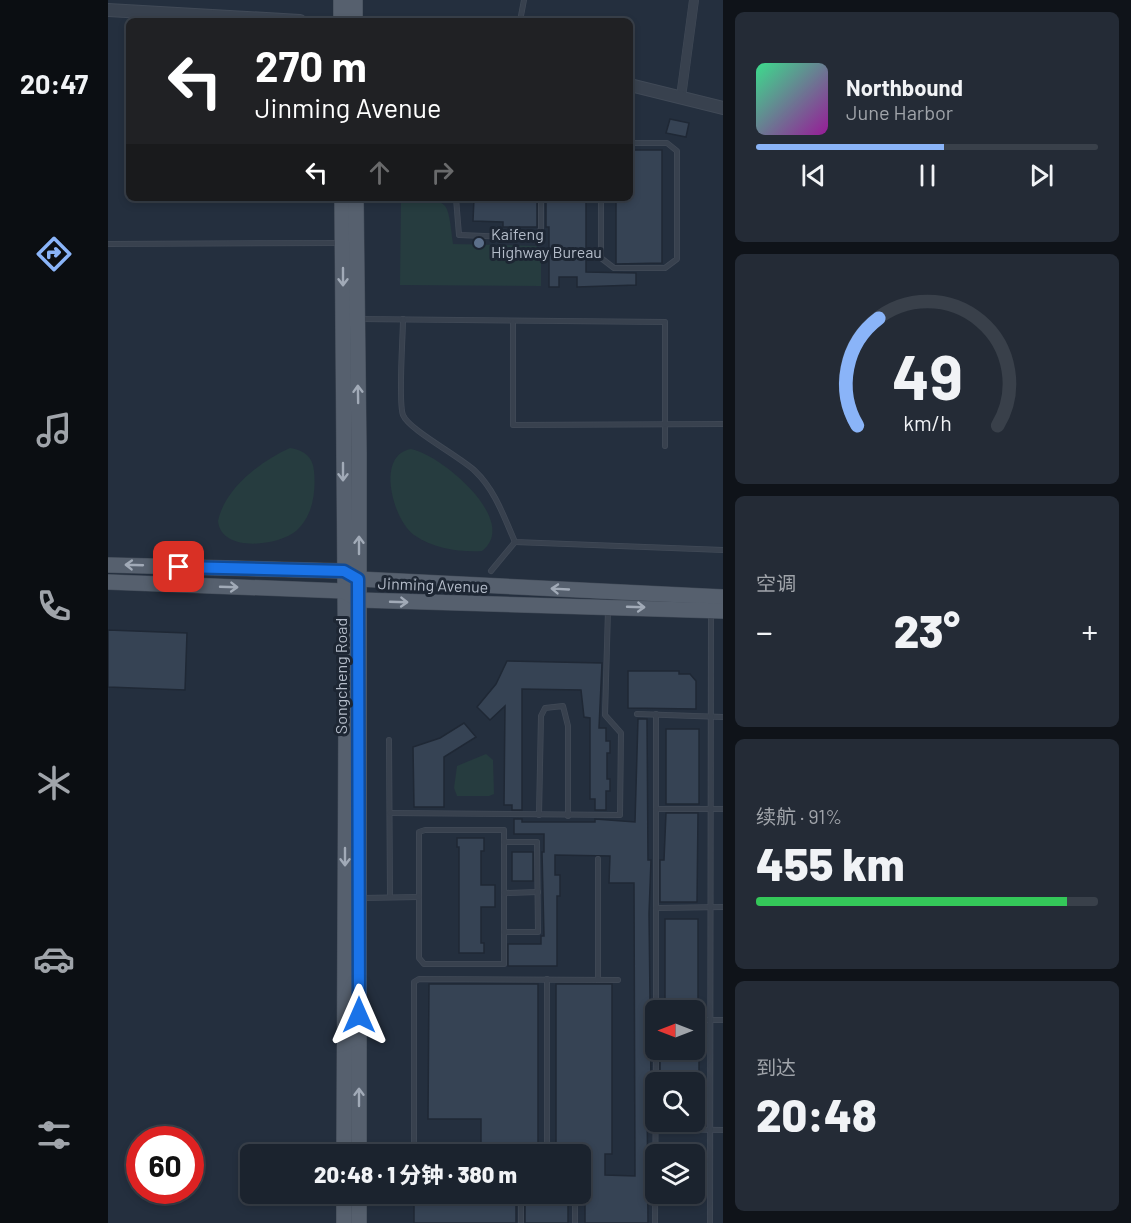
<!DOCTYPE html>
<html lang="zh">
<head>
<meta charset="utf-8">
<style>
  :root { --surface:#1b232e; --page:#242b36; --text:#f1f3f6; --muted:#a0a4aa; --line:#39404a; --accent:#8ab4f8 }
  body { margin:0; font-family:Barlow,"Noto Sans SC",sans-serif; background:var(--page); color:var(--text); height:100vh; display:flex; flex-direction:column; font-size:22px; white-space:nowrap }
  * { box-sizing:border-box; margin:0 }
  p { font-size:20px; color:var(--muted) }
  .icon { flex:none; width:33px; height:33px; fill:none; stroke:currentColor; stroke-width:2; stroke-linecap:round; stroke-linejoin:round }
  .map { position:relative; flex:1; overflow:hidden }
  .sheet { display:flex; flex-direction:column; gap:12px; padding:12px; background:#0f1319; width:408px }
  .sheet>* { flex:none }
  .banner { position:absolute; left:18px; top:18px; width:507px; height:183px; border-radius:9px; box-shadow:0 3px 9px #0003,0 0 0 2px var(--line); background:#202124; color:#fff; overflow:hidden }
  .needle { width:39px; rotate:270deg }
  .fabs { position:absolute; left:537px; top:1000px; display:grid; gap:12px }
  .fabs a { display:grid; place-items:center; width:60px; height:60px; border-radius:9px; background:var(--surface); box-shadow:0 3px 9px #0003,0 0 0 2px var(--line); font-size:30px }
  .speed { position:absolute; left:18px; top:1126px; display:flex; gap:12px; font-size:30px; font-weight:700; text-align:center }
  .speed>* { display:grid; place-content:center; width:78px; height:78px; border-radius:50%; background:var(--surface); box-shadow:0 3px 9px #0003,0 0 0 2px var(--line); line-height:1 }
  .speed .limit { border:9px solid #d22; background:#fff; color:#111 }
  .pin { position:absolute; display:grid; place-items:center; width:51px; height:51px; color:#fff; margin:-26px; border-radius:12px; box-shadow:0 3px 9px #0006 }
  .me { position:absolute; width:66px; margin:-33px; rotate:0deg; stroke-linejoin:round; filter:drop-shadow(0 0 4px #0008) }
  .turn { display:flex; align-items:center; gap:21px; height:126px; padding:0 30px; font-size:27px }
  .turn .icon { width:78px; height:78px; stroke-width:2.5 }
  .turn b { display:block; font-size:42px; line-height:51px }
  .lanes { display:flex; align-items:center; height:57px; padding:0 30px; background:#0003; justify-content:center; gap:30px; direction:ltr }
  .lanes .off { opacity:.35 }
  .big { font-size:45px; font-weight:800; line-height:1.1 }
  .sheet .tile { flex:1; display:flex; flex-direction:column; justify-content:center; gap:9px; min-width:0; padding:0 21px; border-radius:9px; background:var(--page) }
  .sheet .dial { align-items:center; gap:0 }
  .dial svg { height:156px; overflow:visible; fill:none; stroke:var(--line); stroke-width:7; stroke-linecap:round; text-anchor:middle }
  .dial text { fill:var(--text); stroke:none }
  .song { display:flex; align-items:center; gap:18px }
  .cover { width:72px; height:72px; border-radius:9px; background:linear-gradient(135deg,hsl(150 70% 55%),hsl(300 70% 35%)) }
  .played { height:6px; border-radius:3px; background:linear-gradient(90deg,var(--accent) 55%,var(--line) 55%) }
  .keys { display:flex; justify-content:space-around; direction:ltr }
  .heat { display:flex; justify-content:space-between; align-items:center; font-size:33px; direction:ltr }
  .charge { height:9px; border-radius:4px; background:linear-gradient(90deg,#34c759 91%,var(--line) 0) }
  .trip { position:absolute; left:132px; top:1144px; width:351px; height:60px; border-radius:9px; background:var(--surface); box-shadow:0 3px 9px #0003,0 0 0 2px var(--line); font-weight:800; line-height:60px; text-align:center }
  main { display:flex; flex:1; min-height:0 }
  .tab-bar { display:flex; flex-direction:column; width:108px; justify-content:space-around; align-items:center; background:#0b0e12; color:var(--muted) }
  .tab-bar .icon { width:42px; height:42px }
  .tab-bar .current { color:var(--accent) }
  .tab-bar b { font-size:27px; color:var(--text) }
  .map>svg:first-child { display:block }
</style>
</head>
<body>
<main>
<nav class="tab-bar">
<b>20:47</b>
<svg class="icon current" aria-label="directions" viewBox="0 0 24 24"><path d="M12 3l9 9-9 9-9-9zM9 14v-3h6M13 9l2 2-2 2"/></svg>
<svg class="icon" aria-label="music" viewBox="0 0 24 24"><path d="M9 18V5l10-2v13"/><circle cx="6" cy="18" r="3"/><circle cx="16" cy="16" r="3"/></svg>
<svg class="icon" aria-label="phone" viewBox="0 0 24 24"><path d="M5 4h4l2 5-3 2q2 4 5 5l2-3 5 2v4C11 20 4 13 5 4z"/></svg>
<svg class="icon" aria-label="climate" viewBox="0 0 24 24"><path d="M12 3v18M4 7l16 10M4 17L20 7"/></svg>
<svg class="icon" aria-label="car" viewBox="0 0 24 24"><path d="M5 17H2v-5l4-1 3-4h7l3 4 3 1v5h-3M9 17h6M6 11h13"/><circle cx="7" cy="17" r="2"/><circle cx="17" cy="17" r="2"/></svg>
<svg class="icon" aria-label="filters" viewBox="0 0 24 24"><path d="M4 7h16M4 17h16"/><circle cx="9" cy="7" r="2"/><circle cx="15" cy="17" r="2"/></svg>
</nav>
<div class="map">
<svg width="615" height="1223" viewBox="0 0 615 1223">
  <rect width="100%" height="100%" fill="#242f3e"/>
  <g fill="#263c3f">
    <path d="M293,201C342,200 339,196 345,244L428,246L433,250V286L292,285Z"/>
    <path d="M182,448C196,450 205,457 206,471C208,492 205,516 188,531C170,546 113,553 110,521C117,488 153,461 182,448Z"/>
    <path d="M303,449C332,454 413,521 374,551C351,552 326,549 306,535C285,520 267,455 303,449Z"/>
    <polygon points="378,754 385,760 386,794 381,796 349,796 346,788 349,766"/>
  </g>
  <g fill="#364354" stroke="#1f2835" stroke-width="1.5">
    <polygon points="562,119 581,123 578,137 558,133"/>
    <polygon points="522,150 554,150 554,263 508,264 508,198 522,198"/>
    <polygon points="366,198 429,198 429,227 395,227 395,222 365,221"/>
    <polygon points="438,198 478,198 478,272 528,273 528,285 469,287 469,277 451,277 451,287 441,287 441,227 438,227"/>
    <polygon points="0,630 79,633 77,690 0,687"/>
    <polygon points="399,661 494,663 491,728 498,728 498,741 502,741 502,753 499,753 499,779 502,779 502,791 498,791 498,810 487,810 487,799 482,799 482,718 476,717 473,690 414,689 414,810 404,810 404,805 396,805 397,706 382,720 369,707 388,684"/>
    <polygon points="520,671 571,671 571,674 582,674 588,681 588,709 520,708"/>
    <polygon points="530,719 539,719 540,860 543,860 541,914 543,1083 539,1084 540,1223 477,1223 477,1154 448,1154 448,984 504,984 504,1154 497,1154 497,1175 527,1176 526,883 501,883 502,856 447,855 447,875 452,875 452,896 449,896 449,966 400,966 400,944 433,944 433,936 436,936 434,852 436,852 436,834 406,834 406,819 414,819 414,822 487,822 487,819 527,822"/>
    <polygon points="356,723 368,737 336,757 336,807 306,807 305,747 332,738"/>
    <rect x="558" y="729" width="33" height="75"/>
    <polygon points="558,813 590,813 589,902 552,902 552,860 556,860"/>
    <polygon points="349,838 376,838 376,851 373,851 373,885 387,885 387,907 373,907 373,943 376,943 376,953 351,953 351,847 349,847"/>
    <rect x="404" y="852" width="21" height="29"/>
    <rect x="557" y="919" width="33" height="92"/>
    <polygon points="321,984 430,984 430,1155 373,1155 373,1119 320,1119"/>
    <rect x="552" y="1050" width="39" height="33"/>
    <polygon points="306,1194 330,1194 330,1199 370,1199 370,1194 408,1194 408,1223 306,1223"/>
    <rect x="417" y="1194" width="43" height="29"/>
  </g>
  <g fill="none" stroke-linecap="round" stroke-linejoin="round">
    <g stroke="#414a57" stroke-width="6">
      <g id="service">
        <polyline points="412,21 416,0"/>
        <polyline points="348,198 351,235 427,238 433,229 433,198"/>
        <polyline points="493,198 493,258 506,268 557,268 569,259 569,151 559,143 522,143"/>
        <polyline points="0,244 231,243"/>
        <polyline points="251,319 557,322 557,446"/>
        <path d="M295,319C295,337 290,402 295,415C301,430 351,456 367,471C387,490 396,517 407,542L615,550"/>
        <polyline points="405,322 405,425 615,424"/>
        <polyline points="383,571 407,542"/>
        <polyline points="529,714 615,717"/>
        <polyline points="281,740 282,897"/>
        <polyline points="548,809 615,809"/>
        <polyline points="282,813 512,815 513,733 497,715 500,610"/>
        <polyline points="431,815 433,716 437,708 455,706 460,726 460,816"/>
        <polygon points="317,830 396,830 396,964 316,964 311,958 311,832"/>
        <polyline points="396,893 430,892"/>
        <polyline points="254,898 311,897"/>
        <polyline points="548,908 615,907"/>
        <polyline points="396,932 430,932 429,842 396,842"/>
        <polyline points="490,980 490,859"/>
        <polyline points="548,1011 548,714"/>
        <polyline points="586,1020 615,1020"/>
        <polyline points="547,1129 615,1130"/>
        <polyline points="306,1155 306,982 311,979 510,980"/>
        <polyline points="439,1155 439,979"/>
        <polyline points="467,1194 467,1223"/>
        <polyline points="413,1223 413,1194"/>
        <polyline points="547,1223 548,1050"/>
        <polyline points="602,1223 603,614"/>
      </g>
    </g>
    <g stroke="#414a57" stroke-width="10">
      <polyline id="minor" points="573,97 586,0"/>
    </g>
    <g stroke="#414a57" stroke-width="14">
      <g id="tertiary">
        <polyline points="0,10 192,21"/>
        <polyline points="522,85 615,108"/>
      </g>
    </g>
    <g stroke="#414a57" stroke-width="16">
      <g id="primary">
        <polyline points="247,0 247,21"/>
        <polyline points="233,21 233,0"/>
        <polyline points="234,198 238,714 236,1155"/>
        <polyline points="248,198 251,452 251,1155"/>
        <polyline points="0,565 236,571 250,579 615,597"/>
        <polyline points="0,582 236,591 251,600 615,611"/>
        <polyline points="251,1194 251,1223"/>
        <polyline points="236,1223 236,1194"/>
      </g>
    </g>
    <use href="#service" stroke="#38414e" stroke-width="4.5"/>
    <use href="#minor" stroke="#38414e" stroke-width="9"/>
    <use href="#tertiary" stroke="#38414e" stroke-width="12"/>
    <use href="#primary" stroke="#56606e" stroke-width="15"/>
  </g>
  <defs><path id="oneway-shaft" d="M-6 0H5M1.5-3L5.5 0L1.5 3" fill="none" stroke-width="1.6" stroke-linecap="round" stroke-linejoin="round" transform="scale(1.5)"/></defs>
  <g stroke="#a1aab7">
    <use href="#oneway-shaft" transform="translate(235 277) rotate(90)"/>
    <use href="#oneway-shaft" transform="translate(250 394) rotate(-91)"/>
    <use href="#oneway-shaft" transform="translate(235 472) rotate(90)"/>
    <use href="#oneway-shaft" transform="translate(251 545) rotate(-90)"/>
    <use href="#oneway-shaft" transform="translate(26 565) rotate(-178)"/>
    <use href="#oneway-shaft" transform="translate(121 587) rotate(2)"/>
    <use href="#oneway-shaft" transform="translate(452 589) rotate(-177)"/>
    <use href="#oneway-shaft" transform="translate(291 602) rotate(2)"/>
    <use href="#oneway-shaft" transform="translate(528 607) rotate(2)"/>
    <use href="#oneway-shaft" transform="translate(237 857) rotate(90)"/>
    <use href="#oneway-shaft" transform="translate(251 1097) rotate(-90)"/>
  </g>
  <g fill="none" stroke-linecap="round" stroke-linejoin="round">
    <g stroke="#114b97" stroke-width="15">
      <polyline id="route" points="71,567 236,571 250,579 251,1015"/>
    </g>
    <use href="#route" stroke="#1a73e8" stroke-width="10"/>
  </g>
  <circle fill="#5c6f8a" stroke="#1d2633" stroke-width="2" cx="371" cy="243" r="6"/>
  <g text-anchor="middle" stroke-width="6" stroke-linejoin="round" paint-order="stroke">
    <g font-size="16" fill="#b4bcc9" stroke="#1d2633" text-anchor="start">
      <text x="383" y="240">Kaifeng<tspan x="383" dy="18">Highway Bureau</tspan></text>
    </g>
    <g font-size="16" fill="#b4bcc9" stroke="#1d2633">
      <text transform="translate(325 585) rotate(2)" y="6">Jinming Avenue</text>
      <text transform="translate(233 676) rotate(-90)" y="6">Songcheng Road</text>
    </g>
  </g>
</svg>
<div class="fabs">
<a><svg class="needle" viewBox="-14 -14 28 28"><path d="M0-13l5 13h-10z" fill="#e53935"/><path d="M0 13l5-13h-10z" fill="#a0a4aa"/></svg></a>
<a><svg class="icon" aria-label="search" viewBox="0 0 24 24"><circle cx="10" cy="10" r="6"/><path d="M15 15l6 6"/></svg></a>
<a><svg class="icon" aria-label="layers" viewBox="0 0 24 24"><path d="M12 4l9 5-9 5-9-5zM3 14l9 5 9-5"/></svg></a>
</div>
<div class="speed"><div class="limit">60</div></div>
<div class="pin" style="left:71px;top:567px;background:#d93025"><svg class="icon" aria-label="arrive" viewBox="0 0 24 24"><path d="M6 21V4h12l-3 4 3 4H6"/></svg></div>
<svg class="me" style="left:251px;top:1015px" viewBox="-20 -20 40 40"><path d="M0-17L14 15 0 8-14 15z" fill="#1a73e8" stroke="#fff" stroke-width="4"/></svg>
<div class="trip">20:48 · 1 分钟 · 380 m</div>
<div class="banner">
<div class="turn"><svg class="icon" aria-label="left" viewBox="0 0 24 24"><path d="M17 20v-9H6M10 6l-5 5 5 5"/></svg><div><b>270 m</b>Jinming Avenue</div></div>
<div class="lanes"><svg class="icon" aria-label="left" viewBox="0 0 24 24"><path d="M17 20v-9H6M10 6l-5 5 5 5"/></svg><svg class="icon off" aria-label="ahead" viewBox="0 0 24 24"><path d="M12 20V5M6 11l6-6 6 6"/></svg><svg class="icon off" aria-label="right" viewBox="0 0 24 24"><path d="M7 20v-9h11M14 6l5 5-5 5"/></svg></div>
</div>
</div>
<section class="sheet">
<div class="tile">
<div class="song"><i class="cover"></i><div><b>Northbound</b><p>June Harbor</p></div></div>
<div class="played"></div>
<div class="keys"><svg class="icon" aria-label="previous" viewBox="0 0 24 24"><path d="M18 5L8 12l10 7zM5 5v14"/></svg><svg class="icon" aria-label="pause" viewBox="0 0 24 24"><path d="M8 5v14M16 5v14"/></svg><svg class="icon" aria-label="next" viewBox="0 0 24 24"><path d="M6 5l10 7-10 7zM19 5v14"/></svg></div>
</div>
<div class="tile dial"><svg viewBox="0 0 100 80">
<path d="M14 69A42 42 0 1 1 86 69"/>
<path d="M14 69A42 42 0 0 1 25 14" stroke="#8ab4f8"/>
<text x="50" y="56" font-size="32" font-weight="700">49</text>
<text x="50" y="72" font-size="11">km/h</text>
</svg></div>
<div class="tile"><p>空调</p>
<div class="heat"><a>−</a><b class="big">23°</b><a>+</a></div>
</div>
<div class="tile"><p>续航 · 91%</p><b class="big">455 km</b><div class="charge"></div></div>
<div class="tile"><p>到达</p><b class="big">20:48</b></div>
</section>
</main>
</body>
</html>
